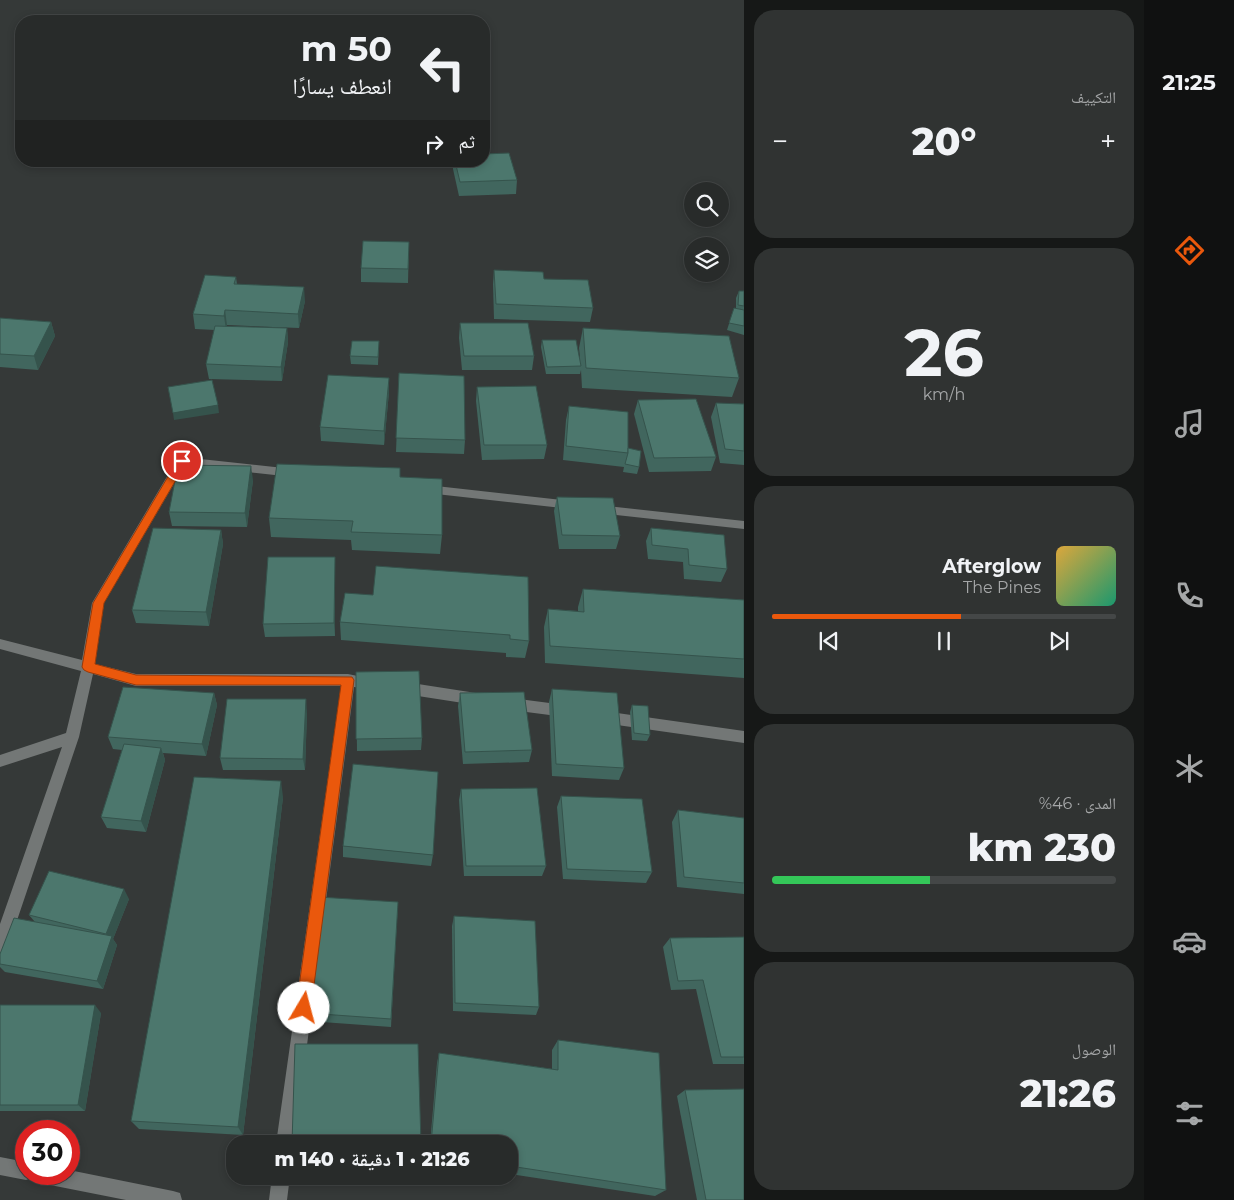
<!DOCTYPE html>
<html lang="ar">
<head>
<meta charset="utf-8">
<style>
  :root { --surface:#282b2a; --page:#303332; --text:#f1f3f6; --muted:#a5a7a8; --line:#444747; --accent:#ea580c }
  body { margin:0; font-family:Montserrat,"Noto Naskh Arabic",sans-serif; background:var(--page); color:var(--text); direction:rtl; height:100vh; display:flex; flex-direction:column; font-size:19px; white-space:nowrap }
  * { box-sizing:border-box; margin:0 }
  p { font-size:16px; color:var(--muted) }
  .icon { flex:none; width:28px; height:28px; fill:none; stroke:currentColor; stroke-width:2; stroke-linecap:round; stroke-linejoin:round }
  .map { position:relative; flex:1; overflow:hidden; direction:ltr }
  .drawer { display:flex; flex-direction:column; gap:10px; padding:10px; background:#161817; width:400px }
  .drawer>* { flex:none }
  .guide { position:absolute; left:15px; top:15px; width:475px; height:152px; border-radius:20px; box-shadow:0 2px 8px #0003,0 0 0 1px var(--line); direction:rtl; background:#282b2a; color:var(--text); overflow:hidden }
  .fabs { position:absolute; left:684px; top:182px; display:grid; gap:10px }
  .fabs a { display:grid; place-items:center; width:45px; height:45px; border-radius:50%; background:var(--surface); box-shadow:0 2px 8px #0003,0 0 0 1px var(--line); font-size:25px }
  .speed { position:absolute; left:15px; top:1120px; display:flex; gap:10px; font-size:25px; font-weight:700; text-align:center }
  .speed>* { display:grid; place-content:center; width:65px; height:65px; border-radius:50%; background:var(--surface); box-shadow:0 2px 8px #0003,0 0 0 1px var(--line); line-height:1 }
  .speed .limit { border:8px solid #d22; background:#fff; color:#111 }
  .pin { position:absolute; display:grid; place-items:center; width:42px; height:42px; color:#fff; margin:-21px; border:2px solid #fff; border-radius:50%; box-shadow:0 1px 5px #0007 }
  .me { position:absolute; width:55px; margin:-28px; rotate:8deg; stroke-linejoin:round; filter:drop-shadow(0 0 4px #0008) }
  .turn { display:flex; align-items:center; gap:18px; height:105px; padding:0 15px; font-size:22px }
  .turn .icon { width:65px; height:65px; stroke-width:2.5 }
  .turn b { display:block; font-size:35px; line-height:42px }
  .then { display:flex; align-items:center; height:48px; padding:0 15px; background:#0003; gap:10px; font-size:19px }
  .big { font-size:38px; font-weight:800; line-height:1.1 }
  .drawer .tile { flex:1; display:flex; flex-direction:column; justify-content:center; gap:8px; min-width:0; padding:0 18px; border-radius:20px; background:var(--page) }
  .drawer .dial { align-items:center; gap:0 }
  .dial b { font-size:65px; line-height:1 }
  .song { display:flex; align-items:center; gap:15px }
  .cover { width:60px; height:60px; border-radius:8px; background:linear-gradient(135deg,hsl(40 70% 55%),hsl(160 70% 35%)) }
  .played { height:5px; border-radius:2px; background:linear-gradient(90deg,var(--accent) 55%,var(--line) 55%) }
  .keys { display:flex; justify-content:space-around; direction:ltr }
  .heat { display:flex; justify-content:space-between; align-items:center; font-size:28px; direction:ltr }
  .charge { height:8px; border-radius:4px; background:linear-gradient(90deg,#34c759 46%,var(--line) 0) }
  .trip { position:absolute; left:226px; top:1135px; width:292px; height:50px; border-radius:20px; background:var(--surface); box-shadow:0 2px 8px #0003,0 0 0 1px var(--line); font-weight:800; line-height:50px; text-align:center; direction:rtl }
  main { display:flex; flex:1; min-height:0 }
  .dock { display:flex; flex-direction:column; width:90px; justify-content:space-around; align-items:center; background:#101111; color:var(--muted) }
  .dock .icon { width:35px; height:35px }
  .dock .selected { color:var(--accent) }
  .dock b { font-size:22px; color:var(--text) }
  .map>svg:first-child { display:block }
</style>
</head>
<body>
<main>
<nav class="dock">
<b>21:25</b>
<svg class="icon selected" aria-label="directions" viewBox="0 0 24 24"><path d="M12 3l9 9-9 9-9-9zM9 14v-3h6M13 9l2 2-2 2"/></svg>
<svg class="icon" aria-label="music" viewBox="0 0 24 24"><path d="M9 18V5l10-2v13"/><circle cx="6" cy="18" r="3"/><circle cx="16" cy="16" r="3"/></svg>
<svg class="icon" aria-label="phone" viewBox="0 0 24 24"><path d="M5 4h4l2 5-3 2q2 4 5 5l2-3 5 2v4C11 20 4 13 5 4z"/></svg>
<svg class="icon" aria-label="climate" viewBox="0 0 24 24"><path d="M12 3v18M4 7l16 10M4 17L20 7"/></svg>
<svg class="icon" aria-label="car" viewBox="0 0 24 24"><path d="M5 17H2v-5l4-1 3-4h7l3 4 3 1v5h-3M9 17h6M6 11h13"/><circle cx="7" cy="17" r="2"/><circle cx="17" cy="17" r="2"/></svg>
<svg class="icon" aria-label="filters" viewBox="0 0 24 24"><path d="M4 7h16M4 17h16"/><circle cx="9" cy="7" r="2"/><circle cx="15" cy="17" r="2"/></svg>
</nav>
<section class="drawer">
<div class="tile"><p>التكييف</p>
<div class="heat"><a>−</a><b class="big">20°</b><a>+</a></div>
</div>
<div class="tile dial"><b>26</b><p>km/h</p></div>
<div class="tile">
<div class="song"><i class="cover"></i><div><b>Afterglow</b><p>The Pines</p></div></div>
<div class="played"></div>
<div class="keys"><svg class="icon" aria-label="previous" viewBox="0 0 24 24"><path d="M18 5L8 12l10 7zM5 5v14"/></svg><svg class="icon" aria-label="pause" viewBox="0 0 24 24"><path d="M8 5v14M16 5v14"/></svg><svg class="icon" aria-label="next" viewBox="0 0 24 24"><path d="M6 5l10 7-10 7zM19 5v14"/></svg></div>
</div>
<div class="tile"><p>المدى · 46%</p><b class="big">230 km</b><div class="charge"></div></div>
<div class="tile"><p>الوصول</p><b class="big">21:26</b></div>
</section>
<div class="map">
<svg width="744" height="1200" viewBox="0 0 744 1200">
  <rect width="100%" height="100%" fill="#353938"/>
  <g fill="none" stroke-linecap="round" stroke-linejoin="round">
    <g fill="#737776" fill-rule="evenodd">
      <polygon points="182,457 293,469 299,473 293,477 185,465 104,603 95,664 136,674 348,674 377,680 379,684 377,688 372,690 354,687 294,1144 276,1144 341,686 136,686 93,674 79,737 8,947 6,953 0,955 0,924 62,747 0,767 0,755 66,733 81,671 0,649 0,639 82,660 92,603 178,458"/>
      <polygon points="427,485 571,501 577,505 571,509 427,493 421,489"/>
      <polygon points="598,505 744,521 744,529 598,513 592,509"/>
      <polygon points="405,682 476,693 481,695 483,699 481,703 476,705 405,694 400,692 398,688 400,684"/>
      <polygon points="511,698 565,705 570,707 572,711 570,715 565,717 511,710 506,708 504,704 506,700"/>
      <polygon points="603,711 744,731 744,743 603,723 598,721 596,717 598,713"/>
      <polygon points="0,1157 26,1162 26,1174 69,1174 69,1170 173,1191 180,1193 182,1200 126,1200 40,1183 34,1180 32,1178 26,1180 0,1175"/>
      <polygon points="272,1176 290,1176 287,1200 269,1200"/>
    </g>
  </g>
  <g fill="#41665e">
    <polygon points="453,161 484,161 517,180 516,194 459,196 453,169"/>
    <polygon points="409,242 408,283 361,282 361,268"/>
    <polygon points="494,270 544,279 593,308 590,322 494,319 493,284"/>
    <polygon points="236,277 237,284 305,301 299,328 227,325 227,326 287,328 288,342 282,381 209,379 206,364 215,330 195,329 193,314"/>
    <polygon points="739,291 744,291 744,335 727,330 734,308 736,308 736,298"/>
    <polygon points="0,318 51,322 55,336 38,370 0,367"/>
    <polygon points="460,323 534,356 532,370 462,370 459,338"/>
    <polygon points="583,328 739,378 732,397 582,388 581,370 580,374 546,374 541,347 542,340 580,358 579,348"/>
    <polygon points="379,341 378,365 351,364 350,356"/>
    <polygon points="399,373 465,440 464,454 396,452"/>
    <polygon points="389,378 389,392 384,445 321,441 320,427"/>
    <polygon points="477,387 547,445 544,459 482,460 476,401"/>
    <polygon points="638,400 716,457 711,471 649,472 634,414"/>
    <polygon points="716,403 744,404 744,465 720,463 711,417"/>
    <polygon points="569,406 628,448 639,467 637,474 623,472 624,467 563,460 566,420"/>
    <polygon points="400,477 442,535 440,554 352,550 351,540 271,537 269,518"/>
    <polygon points="253,480 247,527 172,526 169,512"/>
    <polygon points="557,497 620,536 616,549 559,549 554,511"/>
    <polygon points="651,528 727,569 721,582 684,579 683,562 648,559 646,541"/>
    <polygon points="221,530 223,544 209,626 136,623 132,610"/>
    <polygon points="335,557 335,636 265,637 263,624"/>
    <polygon points="583,589 744,600 744,678 545,663 544,627 548,609 578,611 578,607"/>
    <polygon points="373,595 529,641 525,658 506,657 506,653 341,640 340,622"/>
    <polygon points="356,672 422,738 421,750 357,751"/>
    <polygon points="552,689 624,768 619,780 552,776 549,702"/>
    <polygon points="214,693 217,705 206,756 163,753 165,760 146,832 107,828 101,817 122,750 113,749 108,737"/>
    <polygon points="460,693 532,750 529,762 463,764 458,706"/>
    <polygon points="632,705 650,735 647,741 632,740 630,712"/>
    <polygon points="307,712 305,770 223,770 220,758"/>
    <polygon points="461,789 546,866 542,876 464,876 459,800"/>
    <polygon points="561,796 652,872 646,883 563,879 557,807"/>
    <polygon points="283,797 243,1135 139,1129 131,1121"/>
    <polygon points="678,810 744,818 744,894 677,887 672,822"/>
    <polygon points="343,846 433,855 431,866 343,857"/>
    <polygon points="129,899 113,939 117,945 103,989 5,972 0,967 0,954 35,922 29,915"/>
    <polygon points="398,902 391,1027 308,1021 307,1013"/>
    <polygon points="454,916 539,1007 536,1015 453,1011 452,926"/>
    <polygon points="744,937 744,1064 713,1064 696,989 671,990 663,947 670,938"/>
    <polygon points="0,1005 101,1013 85,1111 0,1111"/>
    <polygon points="558,1040 666,1190 655,1196 510,1174 510,1144 430,1144 437,1063 439,1053 552,1069 552,1050"/>
    <polygon points="685,1090 744,1200 697,1200 677,1096"/>
  </g>
  <g fill="#35534c">
    <polygon points="304,287 305,301 299,328 298,314"/>
    <polygon points="225,310 227,325 226,330 224,316"/>
    <polygon points="51,322 55,336 38,370 34,356"/>
    <polygon points="287,328 288,342 282,381 281,367"/>
    <polygon points="389,378 389,392 384,445 384,431"/>
    <polygon points="218,405 219,413 174,420 173,413"/>
    <polygon points="251,466 253,480 247,527 245,513"/>
    <polygon points="221,530 223,544 209,626 206,612"/>
    <polygon points="335,557 335,636 334,623"/>
    <polygon points="214,693 217,705 206,756 202,744"/>
    <polygon points="306,699 307,712 305,770 303,759"/>
    <polygon points="161,748 165,760 146,832 141,821"/>
    <polygon points="281,781 283,797 243,1135 238,1127"/>
    <polygon points="124,889 129,899 113,939 117,945 103,989 97,981 110,941 106,934"/>
    <polygon points="95,1005 101,1013 85,1111 78,1105"/>
  </g>
  <g fill="#4c776d" stroke="#35534c">
    <polygon points="509,153 517,180 460,182 455,161 484,161 484,154"/>
    <polygon points="363,241 409,242 408,269 361,268"/>
    <polygon points="494,270 543,272 544,279 588,280 593,308 496,304"/>
    <polygon points="205,275 236,277 234,284 304,287 298,314 225,310 224,316 193,314"/>
    <polygon points="739,291 744,291 744,306 738,305"/>
    <polygon points="734,308 744,310 744,326 729,323"/>
    <polygon points="0,318 51,322 34,356 0,354"/>
    <polygon points="460,323 528,323 534,356 464,356"/>
    <polygon points="215,326 287,328 281,367 206,364"/>
    <polygon points="583,328 729,336 739,378 586,368"/>
    <polygon points="542,340 576,340 581,366 547,367"/>
    <polygon points="352,341 379,341 378,357 350,356"/>
    <polygon points="399,373 464,376 465,440 396,438"/>
    <polygon points="328,375 389,378 384,431 320,427"/>
    <polygon points="212,380 218,405 173,413 168,387"/>
    <polygon points="536,386 547,445 484,445 477,387"/>
    <polygon points="696,399 716,457 654,458 638,400"/>
    <polygon points="716,403 744,404 744,451 725,449"/>
    <polygon points="569,406 628,412 628,453 566,446"/>
    <polygon points="628,448 641,451 639,467 625,464 628,453"/>
    <polygon points="277,464 400,468 400,477 442,479 442,535 351,532 353,521 269,518"/>
    <polygon points="178,465 251,466 245,513 169,512"/>
    <polygon points="557,497 613,498 620,536 562,535"/>
    <polygon points="153,528 221,530 206,612 132,610"/>
    <polygon points="651,528 724,535 727,569 689,565 688,549 652,545"/>
    <polygon points="268,557 335,557 334,623 263,624"/>
    <polygon points="376,566 528,577 529,641 510,639 510,635 340,622 345,593 373,595"/>
    <polygon points="583,589 744,600 744,659 550,646 548,609 584,612"/>
    <polygon points="419,671 422,738 356,739 356,672"/>
    <polygon points="123,687 214,693 202,744 108,737"/>
    <polygon points="552,689 617,693 624,768 556,764"/>
    <polygon points="524,692 532,750 465,752 460,693"/>
    <polygon points="227,699 306,699 303,759 220,758"/>
    <polygon points="632,705 648,706 650,735 634,733"/>
    <polygon points="124,744 161,748 141,821 101,817"/>
    <polygon points="353,764 438,772 433,855 343,846"/>
    <polygon points="194,777 281,781 238,1127 131,1121"/>
    <polygon points="537,788 546,866 466,866 461,789"/>
    <polygon points="561,796 642,799 652,872 567,869"/>
    <polygon points="678,810 744,818 744,883 684,877"/>
    <polygon points="49,871 124,889 106,934 29,915"/>
    <polygon points="319,897 398,902 391,1019 307,1013"/>
    <polygon points="454,916 535,921 539,1007 455,1003"/>
    <polygon points="14,918 112,936 97,981 0,964 0,954"/>
    <polygon points="744,937 744,1057 721,1057 703,980 678,981 670,938"/>
    <polygon points="0,1005 95,1005 78,1105 0,1105"/>
    <polygon points="558,1040 659,1053 666,1190 510,1166 510,1144 431,1144 439,1053 558,1070"/>
    <polygon points="295,1044 418,1044 421,1144 292,1144"/>
    <polygon points="744,1089 744,1200 706,1200 685,1090"/>
  </g>
  <polygon fill="#ea580c" stroke="#983908" points="182,457 187,461 104,603 95,664 136,675 352,677 354,680 311,1008 309,1014 304,1016 298,1014 296,1008 341,685 136,685 88,672 84,670 82,667 93,603 179,458"/>
</svg>
<div class="fabs">
<a><svg class="icon" aria-label="search" viewBox="0 0 24 24"><circle cx="10" cy="10" r="6"/><path d="M15 15l6 6"/></svg></a>
<a><svg class="icon" aria-label="layers" viewBox="0 0 24 24"><path d="M12 4l9 5-9 5-9-5zM3 14l9 5 9-5"/></svg></a>
</div>
<div class="speed"><div class="limit">30</div></div>
<div class="pin" style="left:182px;top:461px;background:#d93025"><svg class="icon" aria-label="arrive" viewBox="0 0 24 24"><path d="M6 21V4h12l-3 4 3 4H6"/></svg></div>
<svg class="me" style="left:304px;top:1008px" viewBox="-20 -20 40 40"><circle r="19" fill="#fff"/><path d="M0-13L10 11 0 6-10 11z" fill="#ea580c"/></svg>
<div class="trip">21:26 · 1 دقيقة · 140 m</div>
<div class="guide">
<div class="turn"><svg class="icon" aria-label="left" viewBox="0 0 24 24"><path d="M17 20v-9H6M10 6l-5 5 5 5"/></svg><div><b>50 m</b>انعطف يسارًا</div></div>
<div class="then">ثم<svg class="icon" aria-label="right" viewBox="0 0 24 24"><path d="M7 20v-9h11M14 6l5 5-5 5"/></svg></div>
</div>
</div>
</main>
</body>
</html>
